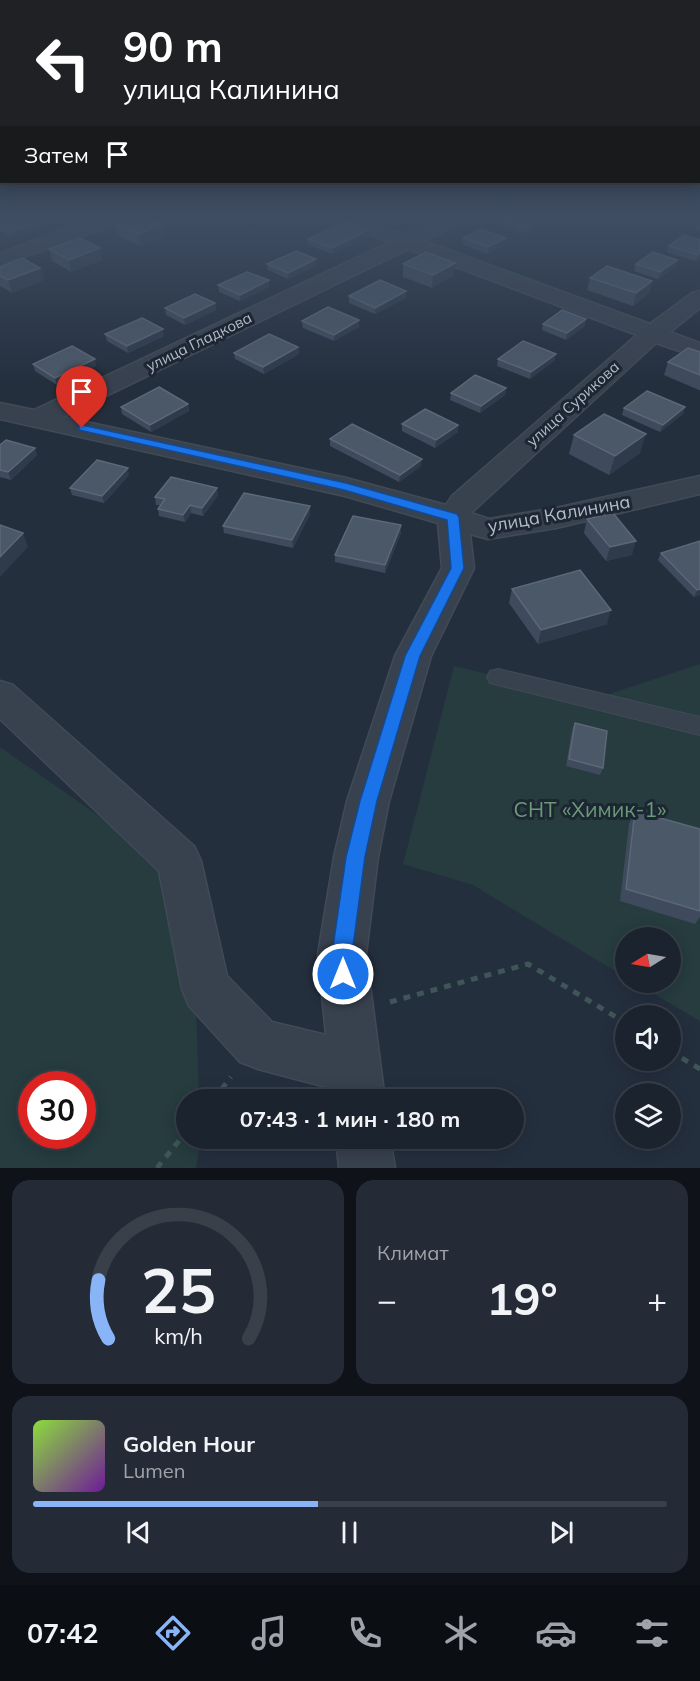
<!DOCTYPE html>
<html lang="ru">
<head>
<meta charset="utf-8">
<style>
  :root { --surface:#1b232e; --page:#242b36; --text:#f1f3f6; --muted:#a0a4aa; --line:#39404a; --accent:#8ab4f8 }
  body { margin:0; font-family:Mulish,sans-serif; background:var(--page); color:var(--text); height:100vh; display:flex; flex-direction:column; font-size:22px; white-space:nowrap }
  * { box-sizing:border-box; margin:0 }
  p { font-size:20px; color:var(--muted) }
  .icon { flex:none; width:33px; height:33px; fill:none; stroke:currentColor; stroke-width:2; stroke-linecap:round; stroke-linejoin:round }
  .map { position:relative; height:1168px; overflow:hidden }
  .sheet { display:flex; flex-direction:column; gap:12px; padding:12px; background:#0f1319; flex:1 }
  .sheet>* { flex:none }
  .hud { position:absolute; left:0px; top:0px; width:700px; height:183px; box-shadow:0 3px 15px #0003,0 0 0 2px var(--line); background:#202124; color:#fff; overflow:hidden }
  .needle { width:39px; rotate:259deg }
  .buttons { position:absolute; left:615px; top:927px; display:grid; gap:12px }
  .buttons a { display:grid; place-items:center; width:66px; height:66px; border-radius:50%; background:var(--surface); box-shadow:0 3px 15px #0003,0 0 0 2px var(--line); font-size:30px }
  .speed { position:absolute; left:18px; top:1071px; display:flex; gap:12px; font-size:30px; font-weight:700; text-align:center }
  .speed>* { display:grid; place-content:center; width:78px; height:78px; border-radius:50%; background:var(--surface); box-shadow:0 3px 15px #0003,0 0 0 2px var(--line); line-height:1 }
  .speed .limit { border:9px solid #d22; background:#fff; color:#111 }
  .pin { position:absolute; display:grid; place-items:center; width:51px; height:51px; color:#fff; margin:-62px -26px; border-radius:50% 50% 50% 0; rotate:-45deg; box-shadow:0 0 6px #0007 }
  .pin .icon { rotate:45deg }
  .me { position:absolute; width:66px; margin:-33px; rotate:0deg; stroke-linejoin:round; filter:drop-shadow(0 0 4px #0008) }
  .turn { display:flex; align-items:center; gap:21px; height:126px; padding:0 24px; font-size:27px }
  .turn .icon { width:78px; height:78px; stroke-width:2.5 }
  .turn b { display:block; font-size:42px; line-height:51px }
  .then { display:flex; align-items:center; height:57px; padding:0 24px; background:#0003; gap:12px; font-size:22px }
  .big { font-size:45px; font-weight:700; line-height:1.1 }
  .sheet .widget { flex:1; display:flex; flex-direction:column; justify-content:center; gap:9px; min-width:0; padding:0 21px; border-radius:18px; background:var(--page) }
  .sheet .dial { align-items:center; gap:0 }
  .dial svg { height:156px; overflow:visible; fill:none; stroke:var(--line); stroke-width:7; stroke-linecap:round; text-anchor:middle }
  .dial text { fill:var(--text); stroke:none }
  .song { display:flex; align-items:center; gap:18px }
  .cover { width:72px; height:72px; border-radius:9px; background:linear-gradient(135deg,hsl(90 70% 55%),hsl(280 70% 35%)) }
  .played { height:6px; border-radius:3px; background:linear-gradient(90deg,var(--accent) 45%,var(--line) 45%) }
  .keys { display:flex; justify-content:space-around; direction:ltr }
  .heat { display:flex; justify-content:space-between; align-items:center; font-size:33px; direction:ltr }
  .sheet .tiles { flex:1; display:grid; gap:12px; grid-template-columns:1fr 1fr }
  .widget:last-child { grid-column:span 2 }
  .trip { position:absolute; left:176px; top:1089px; width:348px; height:60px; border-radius:30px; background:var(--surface); box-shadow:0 3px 15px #0003,0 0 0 2px var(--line); font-weight:700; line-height:60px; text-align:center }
  .dock { display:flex; height:96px; justify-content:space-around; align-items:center; background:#0b0e12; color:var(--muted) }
  .dock .icon { width:42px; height:42px }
  .dock .current { color:var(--accent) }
  .dock b { font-size:27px; color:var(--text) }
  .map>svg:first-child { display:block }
</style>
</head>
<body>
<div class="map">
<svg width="700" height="1168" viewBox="0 0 700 1168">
  <rect width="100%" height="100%" fill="#242f3e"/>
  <g fill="#263c3f" fill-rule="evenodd">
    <polygon points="700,664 700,1021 635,983 670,982 670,938 626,938 625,977 473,885 403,864 454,666 594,699"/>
    <path d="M0,747L192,881L199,1099L186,1100V1138L201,1139L196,1168H0ZM32,1084H82V1136H32Z"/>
  </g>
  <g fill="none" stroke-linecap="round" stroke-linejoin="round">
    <g stroke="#414a57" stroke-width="2">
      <polygon id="lane" points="498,669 700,717 700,735 490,683 487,677 490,671"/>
    </g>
    <g stroke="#414a57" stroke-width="3">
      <g id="street">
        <polygon points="94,218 122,218 120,222 0,266 0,253"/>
        <path d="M334,218H362L406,235L441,218H466L464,222L424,241L650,324L692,293L700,291V308L670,332L700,343V358L656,343L471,513L489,519L556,508L700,476V494L556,528L488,539L470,534L474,568L431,656L389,801L378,857L366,954L385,1100H331L330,1088L258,1069L240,1062L189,1006L182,989L159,871L0,719V681L13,685L194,846L201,861L227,976L272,1022L326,1035L318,954L334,857L347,801L395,656L442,568L438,523L345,496L0,419V403L34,410L390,242L336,222ZM408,249L637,335L452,496L446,505L346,478L63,417Z"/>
        <polygon points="336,1138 390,1138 395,1168 339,1168"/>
      </g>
    </g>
    <g stroke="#3f5557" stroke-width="5" stroke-dasharray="7 7" stroke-linecap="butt">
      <polyline points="390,1002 528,964 626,1023"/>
      <polyline points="670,1051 700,1069"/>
      <polyline points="213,1100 231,1077"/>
      <polyline points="157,1168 186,1132"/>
    </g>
    <use href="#lane" fill="#38414e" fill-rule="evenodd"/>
    <use href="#street" fill="#38414e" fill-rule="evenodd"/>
  </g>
  <g fill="#3f4b5c">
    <polygon points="170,218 210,218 190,227"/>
    <polygon points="378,218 415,218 399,226"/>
    <polygon points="698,218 700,218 700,231 695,229"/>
    <polygon points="500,220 541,220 541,226 524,234 499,226"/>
    <polygon points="41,221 42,227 12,237 0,231 0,222"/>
    <polygon points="115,224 163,224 165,236 140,246 117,236"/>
    <polygon points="369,236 332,254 308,245 308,239"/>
    <polygon points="463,238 506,238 505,244 488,254 462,244"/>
    <polygon points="700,240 700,258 696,261 667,252 669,246"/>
    <polygon points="49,249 102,260 71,272 52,261"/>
    <polygon points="316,259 316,266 288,279 268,270 267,264"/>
    <polygon points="677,260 676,266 658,279 634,271 636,264"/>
    <polygon points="403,264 454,275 432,288 403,277"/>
    <polygon points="0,267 40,268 44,280 12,293 0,286"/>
    <polygon points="590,278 652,281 649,293 633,306 587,290"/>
    <polygon points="269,280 269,287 240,301 219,292 218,285"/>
    <polygon points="349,296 406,298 375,314 349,303"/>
    <polygon points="215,303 216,310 185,325 166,315 165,308"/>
    <polygon points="359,320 359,327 334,341 303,328 302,321"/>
    <polygon points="543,324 585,326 566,340 542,330"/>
    <polygon points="105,334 164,336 128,353 107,341"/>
    <polygon points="298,347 299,354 264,374 235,359 234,353"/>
    <polygon points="700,352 700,390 699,390 664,375 668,362"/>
    <polygon points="556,354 554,361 530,379 497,366 498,359"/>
    <polygon points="33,364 96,366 57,385 35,371"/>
    <polygon points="506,388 505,395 480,413 450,400 451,393"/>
    <polygon points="188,404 189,411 151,432 122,414 121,407"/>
    <polygon points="685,407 683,414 660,432 622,415 624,408"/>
    <polygon points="402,424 458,432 435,448 402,431"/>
    <polygon points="574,435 640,453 609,475 569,454"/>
    <polygon points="330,439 421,466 399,482 330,446"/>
    <polygon points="0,445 35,448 37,455 11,480 0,477"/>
    <polygon points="129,475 104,503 72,495 70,488"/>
    <polygon points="218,495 203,516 191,513 185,522 159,516 158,509 160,505 156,505 155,497"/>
    <polygon points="310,514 293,548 224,533 223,526"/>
    <polygon points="587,519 632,555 606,561 584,533"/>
    <polygon points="401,533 385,573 335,562 335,555"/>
    <polygon points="700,541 700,595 694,597 658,560 661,553"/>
    <polygon points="512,589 607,624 538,644 509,603"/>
    <polygon points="575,723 603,768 600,775 566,766 572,730"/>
    <polygon points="635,811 700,829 700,917 695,924 620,901 629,824"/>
  </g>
  <g fill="#2f3b4b">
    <polygon points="189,218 210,218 190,227"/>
    <polygon points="399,218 415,218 399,226"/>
    <polygon points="541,220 541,226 524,234 525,228"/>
    <polygon points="41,221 42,227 12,237 11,231"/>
    <polygon points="163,224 165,236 140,246 138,234"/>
    <polygon points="369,230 369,236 332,254 332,248"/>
    <polygon points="506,238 505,244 488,254 488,247"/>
    <polygon points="100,248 102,260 71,272 69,260"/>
    <polygon points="700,253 700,258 696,261 698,255"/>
    <polygon points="316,259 316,266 288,279 288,273"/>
    <polygon points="677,260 676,266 658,279 660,272"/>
    <polygon points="455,263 454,275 432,288 433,275"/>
    <polygon points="40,268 44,280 12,293 8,280"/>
    <polygon points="269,280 269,287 240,301 240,295"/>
    <polygon points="652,281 649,293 633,306 636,293"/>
    <polygon points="406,291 406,298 375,314 375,308"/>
    <polygon points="215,303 216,310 185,325 184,318"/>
    <polygon points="586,319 585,326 566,340 567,333"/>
    <polygon points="359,320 359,327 334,341 334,335"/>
    <polygon points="163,329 164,336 128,353 127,346"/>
    <polygon points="298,347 299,354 264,374 263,367"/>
    <polygon points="556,354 554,361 530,379 531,372"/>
    <polygon points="95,359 96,366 57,385 55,378"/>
    <polygon points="506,388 505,395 480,413 481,406"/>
    <polygon points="188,404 189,411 151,432 150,425"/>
    <polygon points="685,407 683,414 660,432 663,425"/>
    <polygon points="458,425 458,432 435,448 436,440"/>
    <polygon points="646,434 640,453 609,475 615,456"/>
    <polygon points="35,448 37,455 11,480 8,472"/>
    <polygon points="422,459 421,466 399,482 400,475"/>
    <polygon points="128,468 129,475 104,503 102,496"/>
    <polygon points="217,488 218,495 203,516 202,508"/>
    <polygon points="190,505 191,513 185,522 183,515"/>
    <polygon points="310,506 310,514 293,548 292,540"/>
    <polygon points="401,525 401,533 385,573 385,565"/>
    <polygon points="23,533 28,547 0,577 0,557"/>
    <polygon points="636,541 632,555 606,561 610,547"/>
    <polygon points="700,589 700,595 694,597 697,590"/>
    <polygon points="611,610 607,624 538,644 541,630"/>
  </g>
  <g fill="#4b5868" stroke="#5c6777" stroke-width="1.5">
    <polygon points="10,218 36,218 41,221 11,231 0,226 0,222"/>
    <polygon points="130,218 149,218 163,224 138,234 115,224"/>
    <polygon points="503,218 537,218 541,220 525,228 500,220"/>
    <polygon points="345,221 369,230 332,248 308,239"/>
    <polygon points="481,229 506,238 488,247 463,238"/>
    <polygon points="684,235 700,240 700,253 698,255 669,246"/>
    <polygon points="80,238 100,248 69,260 49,249"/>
    <polygon points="296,251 316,259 288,273 267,264"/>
    <polygon points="426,252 455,263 433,275 403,264"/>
    <polygon points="653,252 677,260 660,272 636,264"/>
    <polygon points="22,258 40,268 8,280 0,276 0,267"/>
    <polygon points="607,266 652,281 636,293 590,278"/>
    <polygon points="247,272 269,280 240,295 218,285"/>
    <polygon points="380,280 406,291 375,308 349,296"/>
    <polygon points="195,294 215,303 184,318 165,308"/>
    <polygon points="328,307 359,320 334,335 302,321"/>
    <polygon points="562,310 586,319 567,333 543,324"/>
    <polygon points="142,318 163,329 127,346 105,334"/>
    <polygon points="269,334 298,347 263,367 234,353"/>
    <polygon points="523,341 556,354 531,372 498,359"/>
    <polygon points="72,346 95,359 55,378 33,364"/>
    <polygon points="688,348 700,352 700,375 668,362"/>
    <polygon points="475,375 506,388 481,406 451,393"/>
    <polygon points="159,387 188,404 150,425 121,407"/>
    <polygon points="647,391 685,407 663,425 624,408"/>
    <polygon points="425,409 458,425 436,440 402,424"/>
    <polygon points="604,414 646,434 615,456 574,435"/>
    <polygon points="352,424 422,459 400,475 330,439"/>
    <polygon points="6,440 35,448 8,472 0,470 0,445"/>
    <polygon points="97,460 128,468 102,496 70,488"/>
    <polygon points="171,477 217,488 202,508 190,505 183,515 158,509 165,499 155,497"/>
    <polygon points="244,493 310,506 292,540 223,526"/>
    <polygon points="613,513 636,541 610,547 587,519"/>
    <polygon points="353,516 401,525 385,565 335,555"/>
    <polygon points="0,525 23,533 0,557"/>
    <polygon points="700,541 700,589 697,590 661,553"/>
    <polygon points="580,570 611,610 541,630 512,589"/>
    <polygon points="575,723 607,731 603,768 569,759"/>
    <polygon points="635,811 700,829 700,911 626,889"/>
  </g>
  <linearGradient id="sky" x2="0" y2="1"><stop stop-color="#141a22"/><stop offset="0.57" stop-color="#3f4d63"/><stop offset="1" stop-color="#3f4d63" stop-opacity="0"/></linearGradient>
  <rect width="700" height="382" fill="url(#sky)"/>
  <polygon fill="#1a73e8" stroke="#114b97" stroke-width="1.5" points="82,425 346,483 457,514 459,517 464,568 420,656 377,801 365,857 352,954 353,974 350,981 343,984 336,981 332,954 346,857 360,801 405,656 451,568 447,520 344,490 79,430 79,426"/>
  <g text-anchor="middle" stroke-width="6" stroke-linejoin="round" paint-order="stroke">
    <g font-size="15" fill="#b4bcc9" stroke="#1d2633">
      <text transform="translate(199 342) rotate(-26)" y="5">улица Гладкова</text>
      <text transform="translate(573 404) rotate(-42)" y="5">улица Сурикова</text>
    </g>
    <g font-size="18" fill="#b4bcc9" stroke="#1d2633">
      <text transform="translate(559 514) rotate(-10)" y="6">улица Калинина</text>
    </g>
    <g font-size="21" fill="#6b9a76" stroke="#1d2633">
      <text x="590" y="817">СНТ «Химик-1»</text>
    </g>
  </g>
</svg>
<div class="buttons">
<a><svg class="needle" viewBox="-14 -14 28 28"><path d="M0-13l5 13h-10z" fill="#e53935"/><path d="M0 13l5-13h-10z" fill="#a0a4aa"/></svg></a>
<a><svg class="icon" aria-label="sound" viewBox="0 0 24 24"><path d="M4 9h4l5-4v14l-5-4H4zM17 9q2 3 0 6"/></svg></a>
<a><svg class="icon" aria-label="layers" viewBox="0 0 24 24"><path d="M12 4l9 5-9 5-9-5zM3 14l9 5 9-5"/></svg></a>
</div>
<div class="speed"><div class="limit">30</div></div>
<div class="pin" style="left:82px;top:428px;background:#d93025"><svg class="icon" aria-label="arrive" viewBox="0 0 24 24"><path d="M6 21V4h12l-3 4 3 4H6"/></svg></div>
<svg class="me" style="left:343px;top:974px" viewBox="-20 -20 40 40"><circle r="17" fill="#1a73e8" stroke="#fff" stroke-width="3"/><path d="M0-11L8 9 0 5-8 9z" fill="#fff"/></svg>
<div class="trip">07:43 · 1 мин · 180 m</div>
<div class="hud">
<div class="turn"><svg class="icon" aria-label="left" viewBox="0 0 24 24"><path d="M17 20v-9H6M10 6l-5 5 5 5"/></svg><div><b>90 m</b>улица Калинина</div></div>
<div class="then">Затем<svg class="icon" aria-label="arrive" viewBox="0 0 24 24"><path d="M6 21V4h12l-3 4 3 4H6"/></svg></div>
</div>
</div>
<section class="sheet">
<div class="tiles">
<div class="widget dial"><svg viewBox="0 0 100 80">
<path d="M14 69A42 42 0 1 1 86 69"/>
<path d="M14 69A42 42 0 0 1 9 39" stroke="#8ab4f8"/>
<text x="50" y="56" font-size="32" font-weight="700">25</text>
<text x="50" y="72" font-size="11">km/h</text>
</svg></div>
<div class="widget"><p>Климат</p>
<div class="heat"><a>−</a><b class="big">19°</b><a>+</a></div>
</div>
<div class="widget">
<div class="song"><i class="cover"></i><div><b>Golden Hour</b><p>Lumen</p></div></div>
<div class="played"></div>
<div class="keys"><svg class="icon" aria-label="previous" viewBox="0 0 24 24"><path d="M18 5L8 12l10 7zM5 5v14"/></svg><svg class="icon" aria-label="pause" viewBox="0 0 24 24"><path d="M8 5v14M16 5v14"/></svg><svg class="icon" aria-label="next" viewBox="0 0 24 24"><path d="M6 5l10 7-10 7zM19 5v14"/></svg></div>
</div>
</div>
</section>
<nav class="dock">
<b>07:42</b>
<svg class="icon current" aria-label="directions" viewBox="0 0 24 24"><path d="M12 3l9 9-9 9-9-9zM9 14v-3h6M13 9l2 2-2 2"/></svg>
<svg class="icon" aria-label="music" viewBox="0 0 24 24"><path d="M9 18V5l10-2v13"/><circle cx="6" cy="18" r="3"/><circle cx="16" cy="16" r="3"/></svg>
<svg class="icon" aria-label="phone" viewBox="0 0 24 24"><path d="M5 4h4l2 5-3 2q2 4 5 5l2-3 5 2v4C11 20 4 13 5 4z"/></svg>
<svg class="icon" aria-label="climate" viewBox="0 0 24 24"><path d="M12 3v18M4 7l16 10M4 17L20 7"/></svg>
<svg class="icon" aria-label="car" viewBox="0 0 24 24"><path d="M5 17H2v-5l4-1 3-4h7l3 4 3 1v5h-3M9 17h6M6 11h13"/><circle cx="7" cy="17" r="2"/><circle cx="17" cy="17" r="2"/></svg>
<svg class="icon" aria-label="filters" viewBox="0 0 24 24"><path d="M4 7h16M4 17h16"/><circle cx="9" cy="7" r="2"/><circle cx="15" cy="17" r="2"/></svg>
</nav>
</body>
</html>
